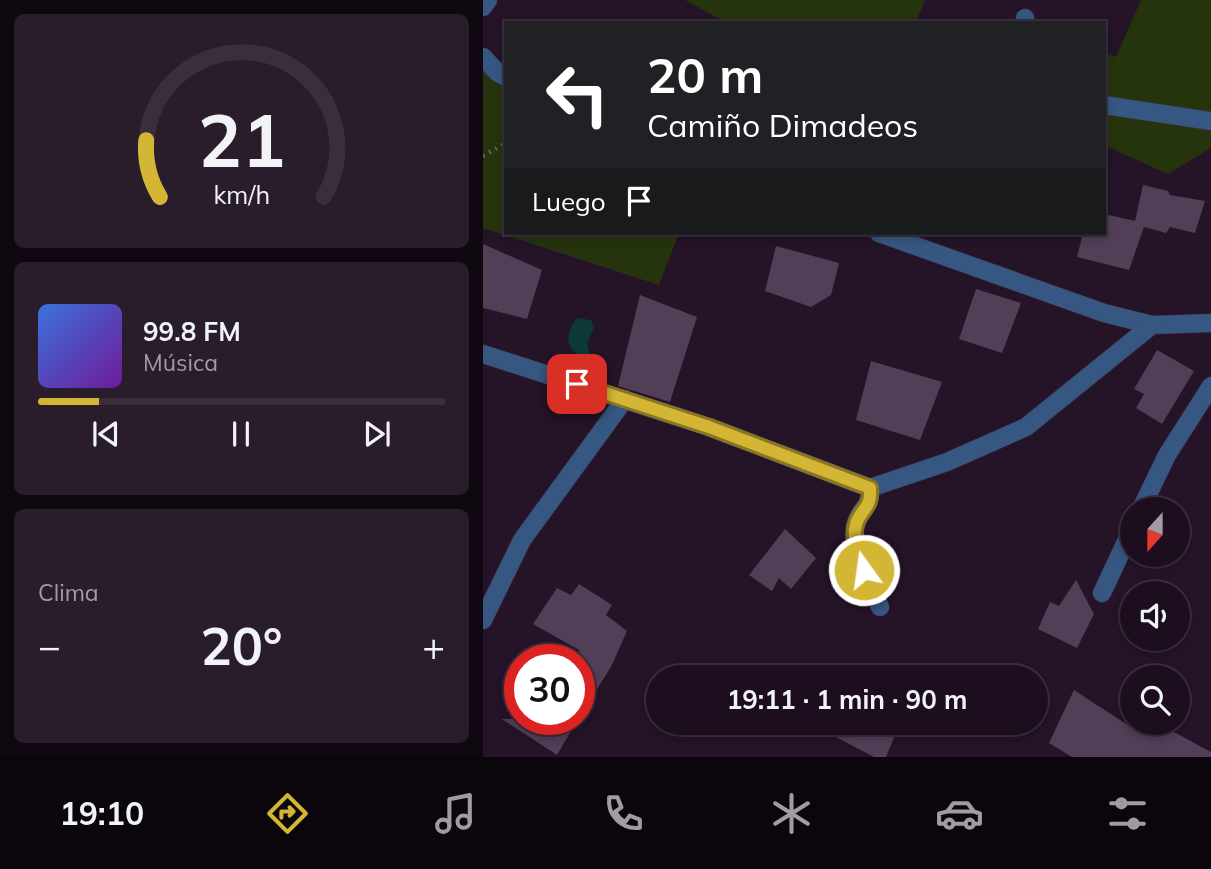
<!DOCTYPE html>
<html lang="es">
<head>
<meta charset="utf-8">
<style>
  :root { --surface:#1c0e1e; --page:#291c2b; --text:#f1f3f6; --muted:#a09ca4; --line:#3a2e3c; --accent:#d4b635 }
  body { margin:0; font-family:Mulish,sans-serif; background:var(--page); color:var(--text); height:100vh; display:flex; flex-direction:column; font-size:26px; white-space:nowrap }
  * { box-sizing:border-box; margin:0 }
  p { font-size:23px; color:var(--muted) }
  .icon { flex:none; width:38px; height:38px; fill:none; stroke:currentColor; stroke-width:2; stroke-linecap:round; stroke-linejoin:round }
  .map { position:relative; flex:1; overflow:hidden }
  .drawer { display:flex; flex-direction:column; gap:14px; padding:14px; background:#0f0810; width:483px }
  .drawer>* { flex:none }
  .guide { position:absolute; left:21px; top:21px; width:602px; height:214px; border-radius:0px; box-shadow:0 4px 10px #0003,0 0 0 2px var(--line); background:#202124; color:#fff; overflow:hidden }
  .needle { width:46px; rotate:201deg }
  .tools { position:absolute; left:637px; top:497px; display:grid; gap:14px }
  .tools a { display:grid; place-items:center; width:70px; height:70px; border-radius:50%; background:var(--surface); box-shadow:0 4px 10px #0003,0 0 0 2px var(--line); font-size:35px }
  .speed { position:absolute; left:21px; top:644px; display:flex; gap:14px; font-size:35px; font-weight:700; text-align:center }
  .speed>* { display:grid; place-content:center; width:91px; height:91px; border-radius:50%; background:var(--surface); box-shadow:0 4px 10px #0003,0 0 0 2px var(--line); line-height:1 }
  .speed .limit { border:10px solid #d22; background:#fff; color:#111 }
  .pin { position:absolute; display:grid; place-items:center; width:60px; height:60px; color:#fff; margin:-30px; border-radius:14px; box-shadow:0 4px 10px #0006 }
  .me { position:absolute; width:77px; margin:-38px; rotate:346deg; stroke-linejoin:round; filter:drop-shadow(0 0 5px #0008) }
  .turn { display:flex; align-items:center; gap:24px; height:147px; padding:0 28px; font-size:32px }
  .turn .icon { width:91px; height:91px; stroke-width:2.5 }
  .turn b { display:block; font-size:49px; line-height:60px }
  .then { display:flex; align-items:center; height:66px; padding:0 28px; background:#0003; gap:14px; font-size:26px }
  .big { font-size:52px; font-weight:700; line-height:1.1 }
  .drawer .widget { flex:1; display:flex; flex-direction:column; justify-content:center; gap:10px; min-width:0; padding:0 24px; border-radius:10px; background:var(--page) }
  .drawer .dial { align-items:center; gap:0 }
  .dial svg { height:182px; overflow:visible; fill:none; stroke:var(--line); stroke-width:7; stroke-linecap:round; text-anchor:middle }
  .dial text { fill:var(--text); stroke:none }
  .song { display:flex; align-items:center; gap:21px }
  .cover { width:84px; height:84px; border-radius:10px; background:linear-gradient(135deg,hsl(220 70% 55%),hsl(280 70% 35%)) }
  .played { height:7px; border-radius:4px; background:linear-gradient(90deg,var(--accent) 15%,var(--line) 15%) }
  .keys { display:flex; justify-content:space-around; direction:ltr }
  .heat { display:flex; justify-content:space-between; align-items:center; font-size:38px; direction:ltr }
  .trip { position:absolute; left:163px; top:665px; width:402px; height:70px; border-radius:35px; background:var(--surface); box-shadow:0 4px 10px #0003,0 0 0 2px var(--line); font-weight:700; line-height:70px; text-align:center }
  .tabs { display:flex; height:112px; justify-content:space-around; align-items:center; background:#0b060c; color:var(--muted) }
  .tabs .icon { width:49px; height:49px }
  .tabs .current { color:var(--accent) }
  .tabs b { font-size:32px; color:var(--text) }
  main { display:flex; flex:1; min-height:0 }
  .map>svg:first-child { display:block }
</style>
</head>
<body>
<main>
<section class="drawer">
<div class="widget dial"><svg viewBox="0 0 100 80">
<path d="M14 69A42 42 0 1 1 86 69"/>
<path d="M14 69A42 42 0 0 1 8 44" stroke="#d4b635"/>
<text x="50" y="56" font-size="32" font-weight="700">21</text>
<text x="50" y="72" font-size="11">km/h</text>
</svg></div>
<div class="widget">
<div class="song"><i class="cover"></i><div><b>99.8 FM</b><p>Música</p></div></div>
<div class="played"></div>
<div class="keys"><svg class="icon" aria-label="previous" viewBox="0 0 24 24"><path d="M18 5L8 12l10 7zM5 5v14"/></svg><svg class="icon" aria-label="pause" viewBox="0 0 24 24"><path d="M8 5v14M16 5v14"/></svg><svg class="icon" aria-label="next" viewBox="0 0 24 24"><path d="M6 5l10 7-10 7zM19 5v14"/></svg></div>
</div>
<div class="widget"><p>Clima</p>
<div class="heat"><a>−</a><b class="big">20°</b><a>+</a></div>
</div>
</section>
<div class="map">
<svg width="728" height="757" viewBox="0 0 728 757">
  <rect width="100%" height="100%" fill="#251328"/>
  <g fill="#25340d">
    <polygon points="202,0 438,0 442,1 432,23 244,23"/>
    <polygon points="658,0 728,0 728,148 685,174 621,145 621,53 633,57"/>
    <polygon points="0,69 23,83 23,233 196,233 176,285 0,228"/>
  </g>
  <path fill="#0b3939" d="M94,318L108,320L111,328L104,343L107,355L103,358C82,353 81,333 94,318Z"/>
  <g fill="#523e57">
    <polygon points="660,185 685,191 687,195 722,201 712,233 687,227 683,233 661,227 646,270 594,257 600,233 621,233 621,214 652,221"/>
    <polygon points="0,244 59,270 44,319 0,308"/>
    <polygon points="293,246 356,263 348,295 328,307 282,291"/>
    <polygon points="493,289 538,303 519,353 476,339"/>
    <polygon points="157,295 214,317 187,402 135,386"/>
    <polygon points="674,350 711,371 679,424 653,408 661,394 651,389"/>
    <polygon points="388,361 459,382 437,440 373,420"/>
    <polygon points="302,529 333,558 308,589 296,578 289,591 266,575"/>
    <polygon points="593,580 611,614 594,648 555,629 567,602 576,606"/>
    <polygon points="96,584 129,605 123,615 144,631 128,667 96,717 96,650 50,624 74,588 88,595"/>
    <polygon points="591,690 660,735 666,723 674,723 728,752 728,757 589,757 566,743"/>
    <polygon points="19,719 95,719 74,755"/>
    <polygon points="326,723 417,723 403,757 391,757"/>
  </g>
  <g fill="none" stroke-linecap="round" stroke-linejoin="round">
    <g stroke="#412f44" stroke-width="19">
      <g id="minor">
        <polyline points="0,7 5,0"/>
        <polyline points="542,18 543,23"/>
        <polyline points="0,57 15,73 23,77"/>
        <polyline points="621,105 728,121"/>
        <polyline points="396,233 621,313 669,325 728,323"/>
        <polyline points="0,354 226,427 387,488 464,462 543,427 669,325"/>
        <path d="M387,488C388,508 378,507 373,523C365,549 387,584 397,607"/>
        <polyline points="658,509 684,455 728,386"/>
        <polyline points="619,593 649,529"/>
        <polyline points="0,620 39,540 142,399"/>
      </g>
    </g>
    <polyline stroke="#665669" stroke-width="4.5" stroke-dasharray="2 5" stroke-linecap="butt" points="0,156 23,143"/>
    <use href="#minor" stroke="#355781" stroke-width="18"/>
  </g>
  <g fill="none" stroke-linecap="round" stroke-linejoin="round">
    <g stroke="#8a7622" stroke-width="18">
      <path id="route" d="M94,384L226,427L387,488C388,506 383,505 375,519C367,535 376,555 381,570"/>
    </g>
    <use href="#route" stroke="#d4b635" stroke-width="12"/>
  </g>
</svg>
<div class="tools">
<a><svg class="needle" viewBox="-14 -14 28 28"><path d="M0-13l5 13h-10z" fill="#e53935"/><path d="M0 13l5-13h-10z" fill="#a09ca4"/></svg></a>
<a><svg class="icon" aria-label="sound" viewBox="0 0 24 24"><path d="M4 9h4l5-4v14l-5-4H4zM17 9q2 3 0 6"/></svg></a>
<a><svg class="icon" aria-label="search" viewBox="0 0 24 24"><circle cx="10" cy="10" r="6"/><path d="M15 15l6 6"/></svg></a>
</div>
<div class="speed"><div class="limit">30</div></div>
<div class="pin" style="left:94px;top:384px;background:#d93025"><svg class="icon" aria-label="arrive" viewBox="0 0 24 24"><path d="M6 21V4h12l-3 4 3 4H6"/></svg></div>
<svg class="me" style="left:381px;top:570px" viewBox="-20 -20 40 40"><circle r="17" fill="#d4b635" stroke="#fff" stroke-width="3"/><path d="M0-11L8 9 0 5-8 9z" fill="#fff"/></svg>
<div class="trip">19:11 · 1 min · 90 m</div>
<div class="guide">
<div class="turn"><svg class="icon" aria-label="left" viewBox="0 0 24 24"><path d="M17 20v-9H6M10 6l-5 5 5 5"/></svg><div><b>20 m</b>Camiño Dimadeos</div></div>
<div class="then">Luego<svg class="icon" aria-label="arrive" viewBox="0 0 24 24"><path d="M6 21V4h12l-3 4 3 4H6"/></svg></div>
</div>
</div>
</main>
<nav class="tabs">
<b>19:10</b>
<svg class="icon current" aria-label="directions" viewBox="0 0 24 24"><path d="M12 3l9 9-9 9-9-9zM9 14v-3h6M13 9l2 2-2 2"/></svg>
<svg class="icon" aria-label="music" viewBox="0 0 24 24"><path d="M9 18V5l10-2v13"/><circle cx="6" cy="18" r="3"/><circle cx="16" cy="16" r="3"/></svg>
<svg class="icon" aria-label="phone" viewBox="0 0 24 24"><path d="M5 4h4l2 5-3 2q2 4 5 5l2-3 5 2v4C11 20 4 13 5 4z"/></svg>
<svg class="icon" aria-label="climate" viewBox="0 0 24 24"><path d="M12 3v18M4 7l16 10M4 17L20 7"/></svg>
<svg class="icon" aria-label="car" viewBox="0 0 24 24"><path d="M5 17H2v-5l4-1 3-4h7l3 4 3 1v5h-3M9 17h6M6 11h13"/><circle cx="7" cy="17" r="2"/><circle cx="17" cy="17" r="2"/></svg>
<svg class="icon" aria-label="filters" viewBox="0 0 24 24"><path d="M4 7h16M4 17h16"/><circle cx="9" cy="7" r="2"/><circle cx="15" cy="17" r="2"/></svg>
</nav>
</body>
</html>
